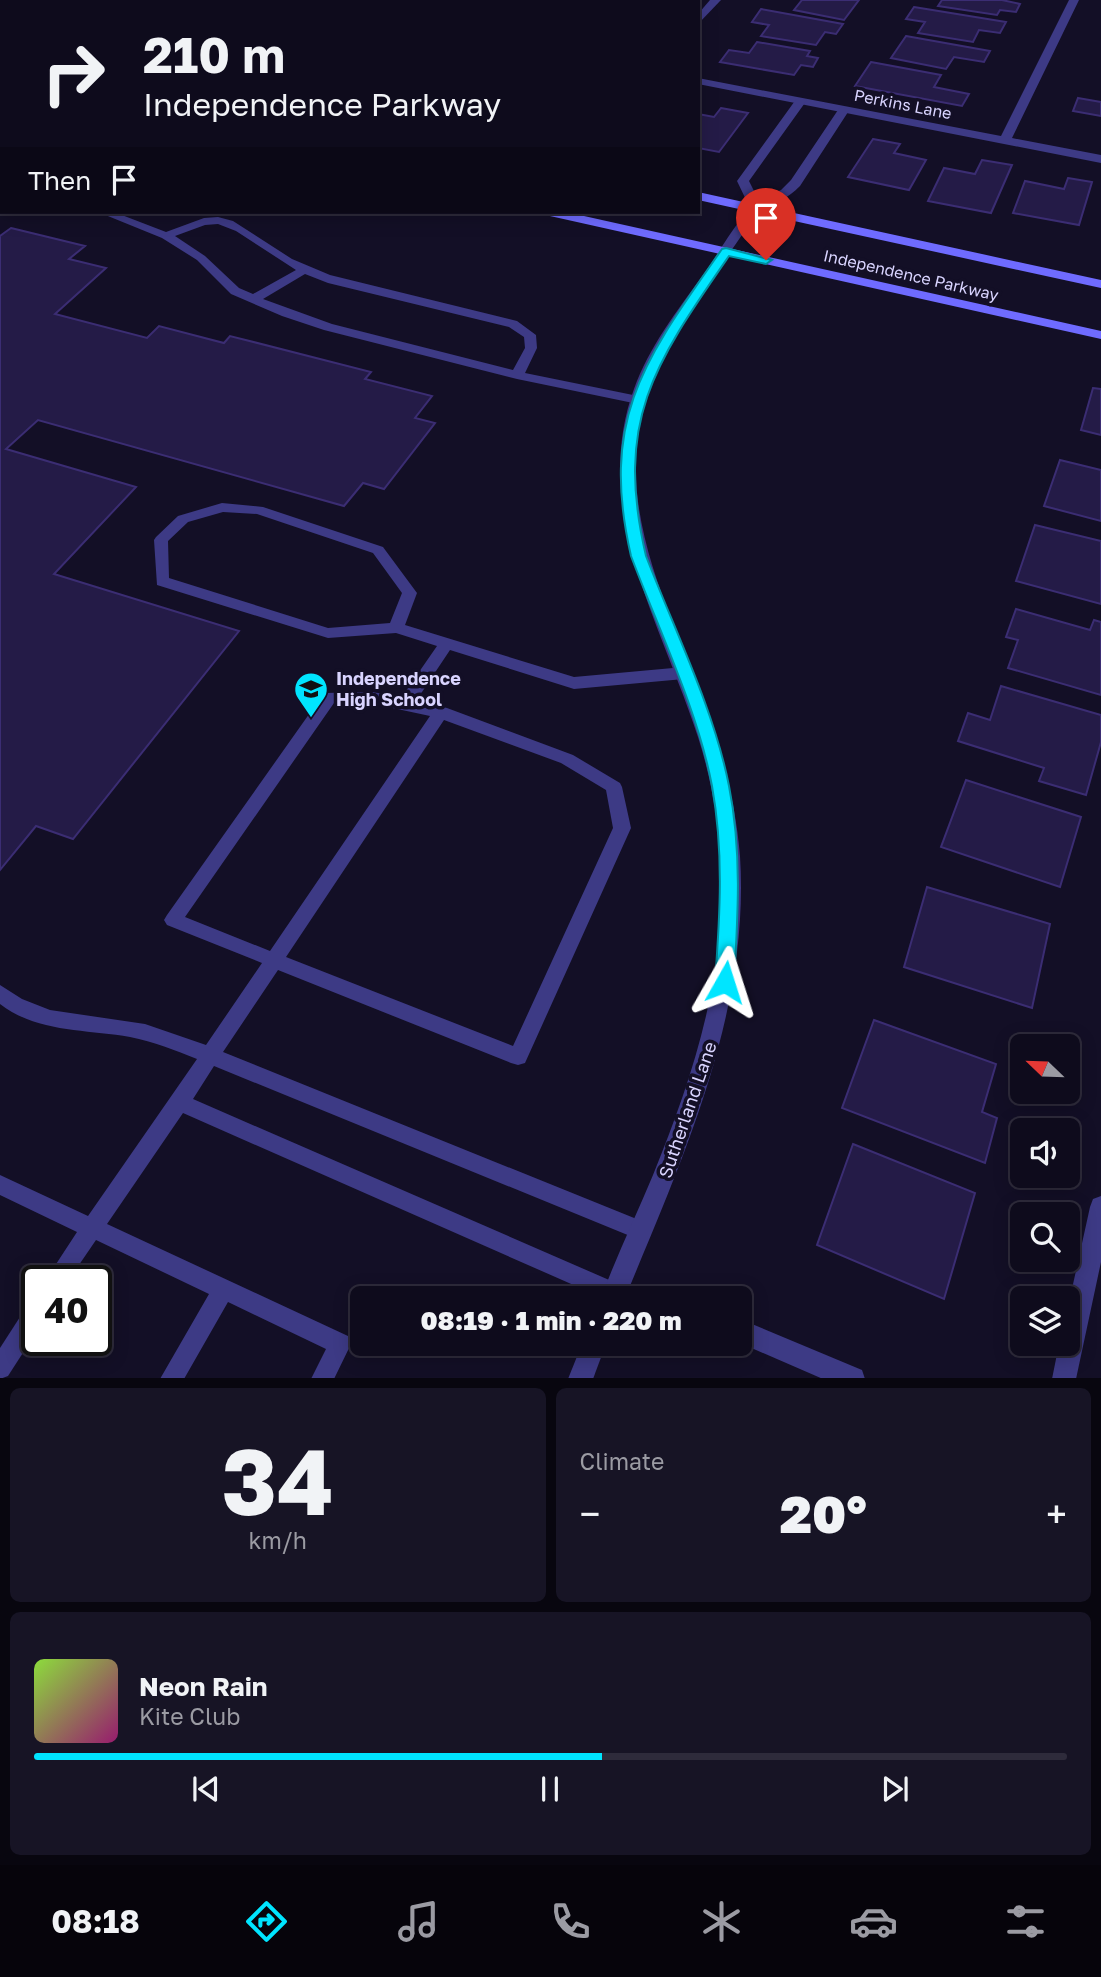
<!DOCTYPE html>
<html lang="en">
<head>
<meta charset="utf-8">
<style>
  :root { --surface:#0e0b1c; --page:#171425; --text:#f1f3f6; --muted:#9b9ba3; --line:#2e2b3b; --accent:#00e5ff }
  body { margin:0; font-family:"Golos Text",sans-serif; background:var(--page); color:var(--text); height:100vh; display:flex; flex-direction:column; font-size:26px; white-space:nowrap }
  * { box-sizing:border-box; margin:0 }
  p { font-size:23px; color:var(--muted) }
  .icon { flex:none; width:38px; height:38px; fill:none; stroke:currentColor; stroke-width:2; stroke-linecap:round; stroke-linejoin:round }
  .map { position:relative; height:1378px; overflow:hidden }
  .details { display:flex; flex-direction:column; gap:10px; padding:10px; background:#08060f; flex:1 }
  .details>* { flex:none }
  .top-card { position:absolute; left:0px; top:0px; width:700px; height:214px; box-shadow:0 4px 18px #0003,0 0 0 2px var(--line); background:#0e0b1c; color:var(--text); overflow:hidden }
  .needle { width:46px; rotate:293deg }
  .tools { position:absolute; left:1010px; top:1034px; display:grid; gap:14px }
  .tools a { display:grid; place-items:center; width:70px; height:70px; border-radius:10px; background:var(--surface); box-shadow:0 4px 18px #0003,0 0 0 2px var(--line); font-size:35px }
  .speed { position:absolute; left:21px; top:1265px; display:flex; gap:14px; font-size:35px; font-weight:700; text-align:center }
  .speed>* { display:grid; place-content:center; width:91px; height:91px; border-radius:50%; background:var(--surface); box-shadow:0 4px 18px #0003,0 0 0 2px var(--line); line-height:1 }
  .speed .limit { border:4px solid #111; border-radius:10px; background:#fff; color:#111 }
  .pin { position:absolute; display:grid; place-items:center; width:60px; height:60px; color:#fff; margin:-72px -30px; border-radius:50% 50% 50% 0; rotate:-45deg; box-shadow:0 0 7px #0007 }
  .pin .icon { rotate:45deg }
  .me { position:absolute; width:77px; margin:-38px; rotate:6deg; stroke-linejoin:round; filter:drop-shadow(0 0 5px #0008) }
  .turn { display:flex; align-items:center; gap:24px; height:147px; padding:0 28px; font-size:32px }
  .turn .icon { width:91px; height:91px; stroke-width:2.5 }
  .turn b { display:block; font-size:49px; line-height:60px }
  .then { display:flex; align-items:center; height:66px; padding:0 28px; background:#0003; gap:14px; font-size:26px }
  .big { font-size:52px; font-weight:800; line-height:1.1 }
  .details .card { flex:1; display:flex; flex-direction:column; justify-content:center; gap:10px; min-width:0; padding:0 24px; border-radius:10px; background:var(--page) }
  .details .dial { align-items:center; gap:0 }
  .dial b { font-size:91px; line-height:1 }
  .song { display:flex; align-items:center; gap:21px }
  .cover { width:84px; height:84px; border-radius:10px; background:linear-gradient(135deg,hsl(90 70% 55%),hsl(320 70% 35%)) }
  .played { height:7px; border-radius:4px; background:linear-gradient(90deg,var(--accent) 55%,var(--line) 55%) }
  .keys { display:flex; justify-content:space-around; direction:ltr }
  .heat { display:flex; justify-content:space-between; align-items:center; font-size:38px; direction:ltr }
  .details .tiles { flex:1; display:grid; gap:10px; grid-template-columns:1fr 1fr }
  .card:last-child { grid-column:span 2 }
  .trip { position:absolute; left:350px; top:1286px; width:402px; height:70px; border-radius:10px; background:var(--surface); box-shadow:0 4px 18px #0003,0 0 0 2px var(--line); font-weight:800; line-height:70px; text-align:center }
  .dock { display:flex; height:112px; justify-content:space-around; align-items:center; background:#06040b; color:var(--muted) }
  .dock .icon { width:49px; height:49px }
  .dock .current { color:var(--accent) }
  .dock b { font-size:32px; color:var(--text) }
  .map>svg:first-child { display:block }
</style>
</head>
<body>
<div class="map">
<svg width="1101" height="1379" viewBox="0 0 1101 1379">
  <rect width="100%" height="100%" fill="#130f26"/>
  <g fill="#241b47" stroke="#3b2d73" stroke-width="2">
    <polygon points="802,0 859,0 844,20 794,10"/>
    <polygon points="942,0 1002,0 1020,4 1016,12 1000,10 997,15 938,6"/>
    <polygon points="914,7 1006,22 1000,33 979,30 973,42 918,33 925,22 906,19"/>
    <polygon points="761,9 843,24 836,34 825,32 816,45 761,36 769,25 752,22"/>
    <polygon points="906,36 990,51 984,62 954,57 946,69 891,58"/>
    <polygon points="757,42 810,51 807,56 818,58 813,67 801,65 794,75 720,62 729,50 749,53"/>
    <polygon points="871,62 941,75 934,87 969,94 962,106 855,86"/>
    <polygon points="1078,98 1101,102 1101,116 1073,111"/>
    <polygon points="721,108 748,113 719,152 698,148 698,114 714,117"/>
    <polygon points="873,139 900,144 894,153 926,160 909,190 848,177"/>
    <polygon points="982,160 1012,165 991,213 928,201 944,168 975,174"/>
    <polygon points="1068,178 1092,182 1079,225 1013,213 1025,181 1064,189"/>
    <polygon points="11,228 85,246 69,259 106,268 55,314 147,338 159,326 224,343 230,336 371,372 365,379 432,396 415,418 435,423 384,489 363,483 344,506 38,420 6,449 136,487 54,574 239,631 73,839 36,826 0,870 0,236"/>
    <polygon points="1093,388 1101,389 1101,435 1081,430"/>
    <polygon points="1060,460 1101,470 1101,521 1044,506"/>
    <polygon points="1035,525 1101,541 1101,604 1016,581"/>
    <polygon points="1016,609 1090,630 1094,620 1101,622 1101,695 1008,668 1018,640 1006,637"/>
    <polygon points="1001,686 1101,715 1101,742 1086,795 1039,781 1044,768 958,741 968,713 990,720"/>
    <polygon points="966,780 1081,817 1060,887 941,847"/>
    <polygon points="927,887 1050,924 1032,1008 904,967"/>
    <polygon points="874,1020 996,1064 982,1112 997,1118 985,1163 842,1108"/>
    <polygon points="853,1144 975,1193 944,1299 817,1245"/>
  </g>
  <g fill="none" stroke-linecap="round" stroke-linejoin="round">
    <g fill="#3d3a85" fill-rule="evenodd">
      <polygon points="0,167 2,167 0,176"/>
      <rect x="0" y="192" width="2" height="6"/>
      <path d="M98,212H114L166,232L204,218L218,217L233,221L292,259L330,275L517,321L536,335L537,348L525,373L638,396L645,400L638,404L517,379L324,330L282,316L231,294L197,260L162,238ZM218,224L236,231L296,270L253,294L239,288L205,256L175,236L205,225ZM305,274L328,283L509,327L524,337L525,348L513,370L332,324L263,299Z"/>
      <path d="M222,503L263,507L383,547L417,593L405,625L574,677L684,667L692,673L684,679L574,689L450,650L416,701L447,708L573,755L620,783L622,787L631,828L525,1063L518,1065L511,1063L278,970L223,1052L649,1224L652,1231L649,1238L642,1241L635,1238L214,1066L193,1099L623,1286L626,1293L623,1298H603L183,1113L107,1224L348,1336L351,1344L334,1379H311L326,1349L228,1302L184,1379H160L209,1294L96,1240L68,1281H45L77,1232L0,1195V1175L88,1216L197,1059C175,1050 154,1042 130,1037C85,1029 38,1033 0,1004V985L22,999L50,1010L145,1024L206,1045L262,963L167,925L164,920L167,915L324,693L374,692L401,698L437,646L396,633L328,638L157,585L154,540L156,537L178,516ZM223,512L257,514L373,553L402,593L390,623L328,628L169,578L168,541L188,522ZM334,703L374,704L430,716L270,951L185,917ZM444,720L561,763L606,790L613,828L513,1046L286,957Z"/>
      <polygon points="37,1300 37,1331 8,1376 0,1379 0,1348 29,1303"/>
    </g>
    <g fill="#3d3a85" fill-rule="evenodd">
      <polygon points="286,0 304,0 305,2 287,2"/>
      <polygon points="358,0 369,0 357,2"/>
      <polygon points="710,0 721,0 698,24 698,14"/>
      <polygon points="1069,0 1079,0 1012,138 1101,155 1101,163 698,84 698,78 1001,136"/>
      <polygon points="1101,1196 1101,1262 1076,1379 1052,1379 1059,1344 1068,1344 1068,1307 1090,1207 1093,1199"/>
      <polygon points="740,1319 862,1370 865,1379 823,1379 740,1343"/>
    </g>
    <g fill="#3d3a85" fill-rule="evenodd">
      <path d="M797,98L807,100L749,181L759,201L781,190L791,180L840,107L850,109L800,186C782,205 763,204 746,229C712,280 669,331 649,389C605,511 681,626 716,739C728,776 737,817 740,856C750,1013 683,1157 625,1298H601C616,1257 636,1216 653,1175C686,1094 715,1009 720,922C724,860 717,796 698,737C662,625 590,510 634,389C649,347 677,311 703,275C719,253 732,228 750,208L737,181Z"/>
      <polygon points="582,1344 606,1344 593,1379 568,1379"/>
    </g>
    <g fill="#6f6bff" fill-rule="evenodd">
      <rect x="0" y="44" width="2" height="7"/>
      <rect x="0" y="86" width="2" height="6"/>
      <polygon points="698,192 1101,280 1101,288 698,200"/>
      <polygon points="544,212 566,212 1101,331 1101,339 550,216"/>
    </g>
  </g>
  <path fill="#00e5ff" stroke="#0095a6" stroke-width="2" d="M726,248L772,260L766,264L729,256C655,363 614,420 646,556C674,629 714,709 729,786C742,851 738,916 734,982L731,988H718L715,982C720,916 724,852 712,786C698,711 658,628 631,556C599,416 646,358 722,249Z"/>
  <defs>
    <g id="school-pin" transform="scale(1.75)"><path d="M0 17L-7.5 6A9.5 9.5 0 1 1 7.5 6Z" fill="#00e5ff" stroke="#130f26"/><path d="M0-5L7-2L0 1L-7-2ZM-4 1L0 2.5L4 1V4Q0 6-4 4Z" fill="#111"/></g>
  </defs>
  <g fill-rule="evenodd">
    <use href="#school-pin" x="311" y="689"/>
  </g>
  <g text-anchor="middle" stroke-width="7" stroke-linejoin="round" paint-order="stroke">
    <g font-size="16" fill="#d9d4ff" stroke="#130f26">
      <text transform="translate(903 104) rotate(11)" y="6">Perkins Lane</text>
      <text transform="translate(911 275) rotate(13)" y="6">Independence Parkway</text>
    </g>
    <g font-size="18" font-weight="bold" fill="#d9d4ff" stroke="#130f26" text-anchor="start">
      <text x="336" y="685">Independence<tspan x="336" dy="21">High School</tspan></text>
    </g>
    <g font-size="18" fill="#d9d4ff" stroke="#130f26">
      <text transform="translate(688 1110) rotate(-71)" y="6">Sutherland Lane</text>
    </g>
  </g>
</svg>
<div class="tools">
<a><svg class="needle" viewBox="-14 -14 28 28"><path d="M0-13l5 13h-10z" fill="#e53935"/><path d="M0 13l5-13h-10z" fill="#9b9ba3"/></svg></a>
<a><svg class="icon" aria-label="sound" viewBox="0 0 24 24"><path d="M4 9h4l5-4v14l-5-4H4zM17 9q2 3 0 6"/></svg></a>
<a><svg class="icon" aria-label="search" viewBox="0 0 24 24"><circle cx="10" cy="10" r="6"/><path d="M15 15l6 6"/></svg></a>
<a><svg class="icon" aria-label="layers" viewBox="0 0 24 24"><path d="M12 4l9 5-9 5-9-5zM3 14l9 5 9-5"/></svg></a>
</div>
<div class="speed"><div class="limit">40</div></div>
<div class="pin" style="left:766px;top:260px;background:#d93025"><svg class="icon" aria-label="arrive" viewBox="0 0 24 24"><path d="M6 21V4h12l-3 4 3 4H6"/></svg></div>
<svg class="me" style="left:725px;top:982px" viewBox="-20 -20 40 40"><path d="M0-17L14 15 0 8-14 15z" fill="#00e5ff" stroke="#fff" stroke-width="4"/></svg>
<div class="trip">08:19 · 1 min · 220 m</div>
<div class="top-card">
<div class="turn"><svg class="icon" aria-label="right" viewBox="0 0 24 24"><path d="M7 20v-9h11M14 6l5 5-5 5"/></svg><div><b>210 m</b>Independence Parkway</div></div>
<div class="then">Then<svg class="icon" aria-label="arrive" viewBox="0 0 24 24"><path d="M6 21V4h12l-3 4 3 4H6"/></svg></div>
</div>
</div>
<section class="details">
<div class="tiles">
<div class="card dial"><b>34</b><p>km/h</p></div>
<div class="card"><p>Climate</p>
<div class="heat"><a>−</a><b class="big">20°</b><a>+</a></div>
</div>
<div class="card">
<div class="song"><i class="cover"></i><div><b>Neon Rain</b><p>Kite Club</p></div></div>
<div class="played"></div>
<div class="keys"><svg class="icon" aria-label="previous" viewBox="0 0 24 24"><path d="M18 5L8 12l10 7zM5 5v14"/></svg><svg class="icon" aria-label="pause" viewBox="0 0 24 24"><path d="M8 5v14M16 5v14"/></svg><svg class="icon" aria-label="next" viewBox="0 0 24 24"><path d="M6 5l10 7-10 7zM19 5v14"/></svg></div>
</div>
</div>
</section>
<nav class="dock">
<b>08:18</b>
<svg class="icon current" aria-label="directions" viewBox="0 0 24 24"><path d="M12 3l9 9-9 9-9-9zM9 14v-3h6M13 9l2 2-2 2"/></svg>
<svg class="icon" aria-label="music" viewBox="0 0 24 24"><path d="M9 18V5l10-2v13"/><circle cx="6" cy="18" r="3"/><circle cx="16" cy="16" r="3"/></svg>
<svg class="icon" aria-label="phone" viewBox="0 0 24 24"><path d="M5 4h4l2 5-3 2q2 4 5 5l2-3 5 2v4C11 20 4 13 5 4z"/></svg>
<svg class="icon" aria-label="climate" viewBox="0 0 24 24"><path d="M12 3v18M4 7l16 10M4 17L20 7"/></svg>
<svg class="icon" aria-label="car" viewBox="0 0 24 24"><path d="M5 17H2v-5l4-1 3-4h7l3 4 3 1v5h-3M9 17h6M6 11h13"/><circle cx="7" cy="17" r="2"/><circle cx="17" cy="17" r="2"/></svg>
<svg class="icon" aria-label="filters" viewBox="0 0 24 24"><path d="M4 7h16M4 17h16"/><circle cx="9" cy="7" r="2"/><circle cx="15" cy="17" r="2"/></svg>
</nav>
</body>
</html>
